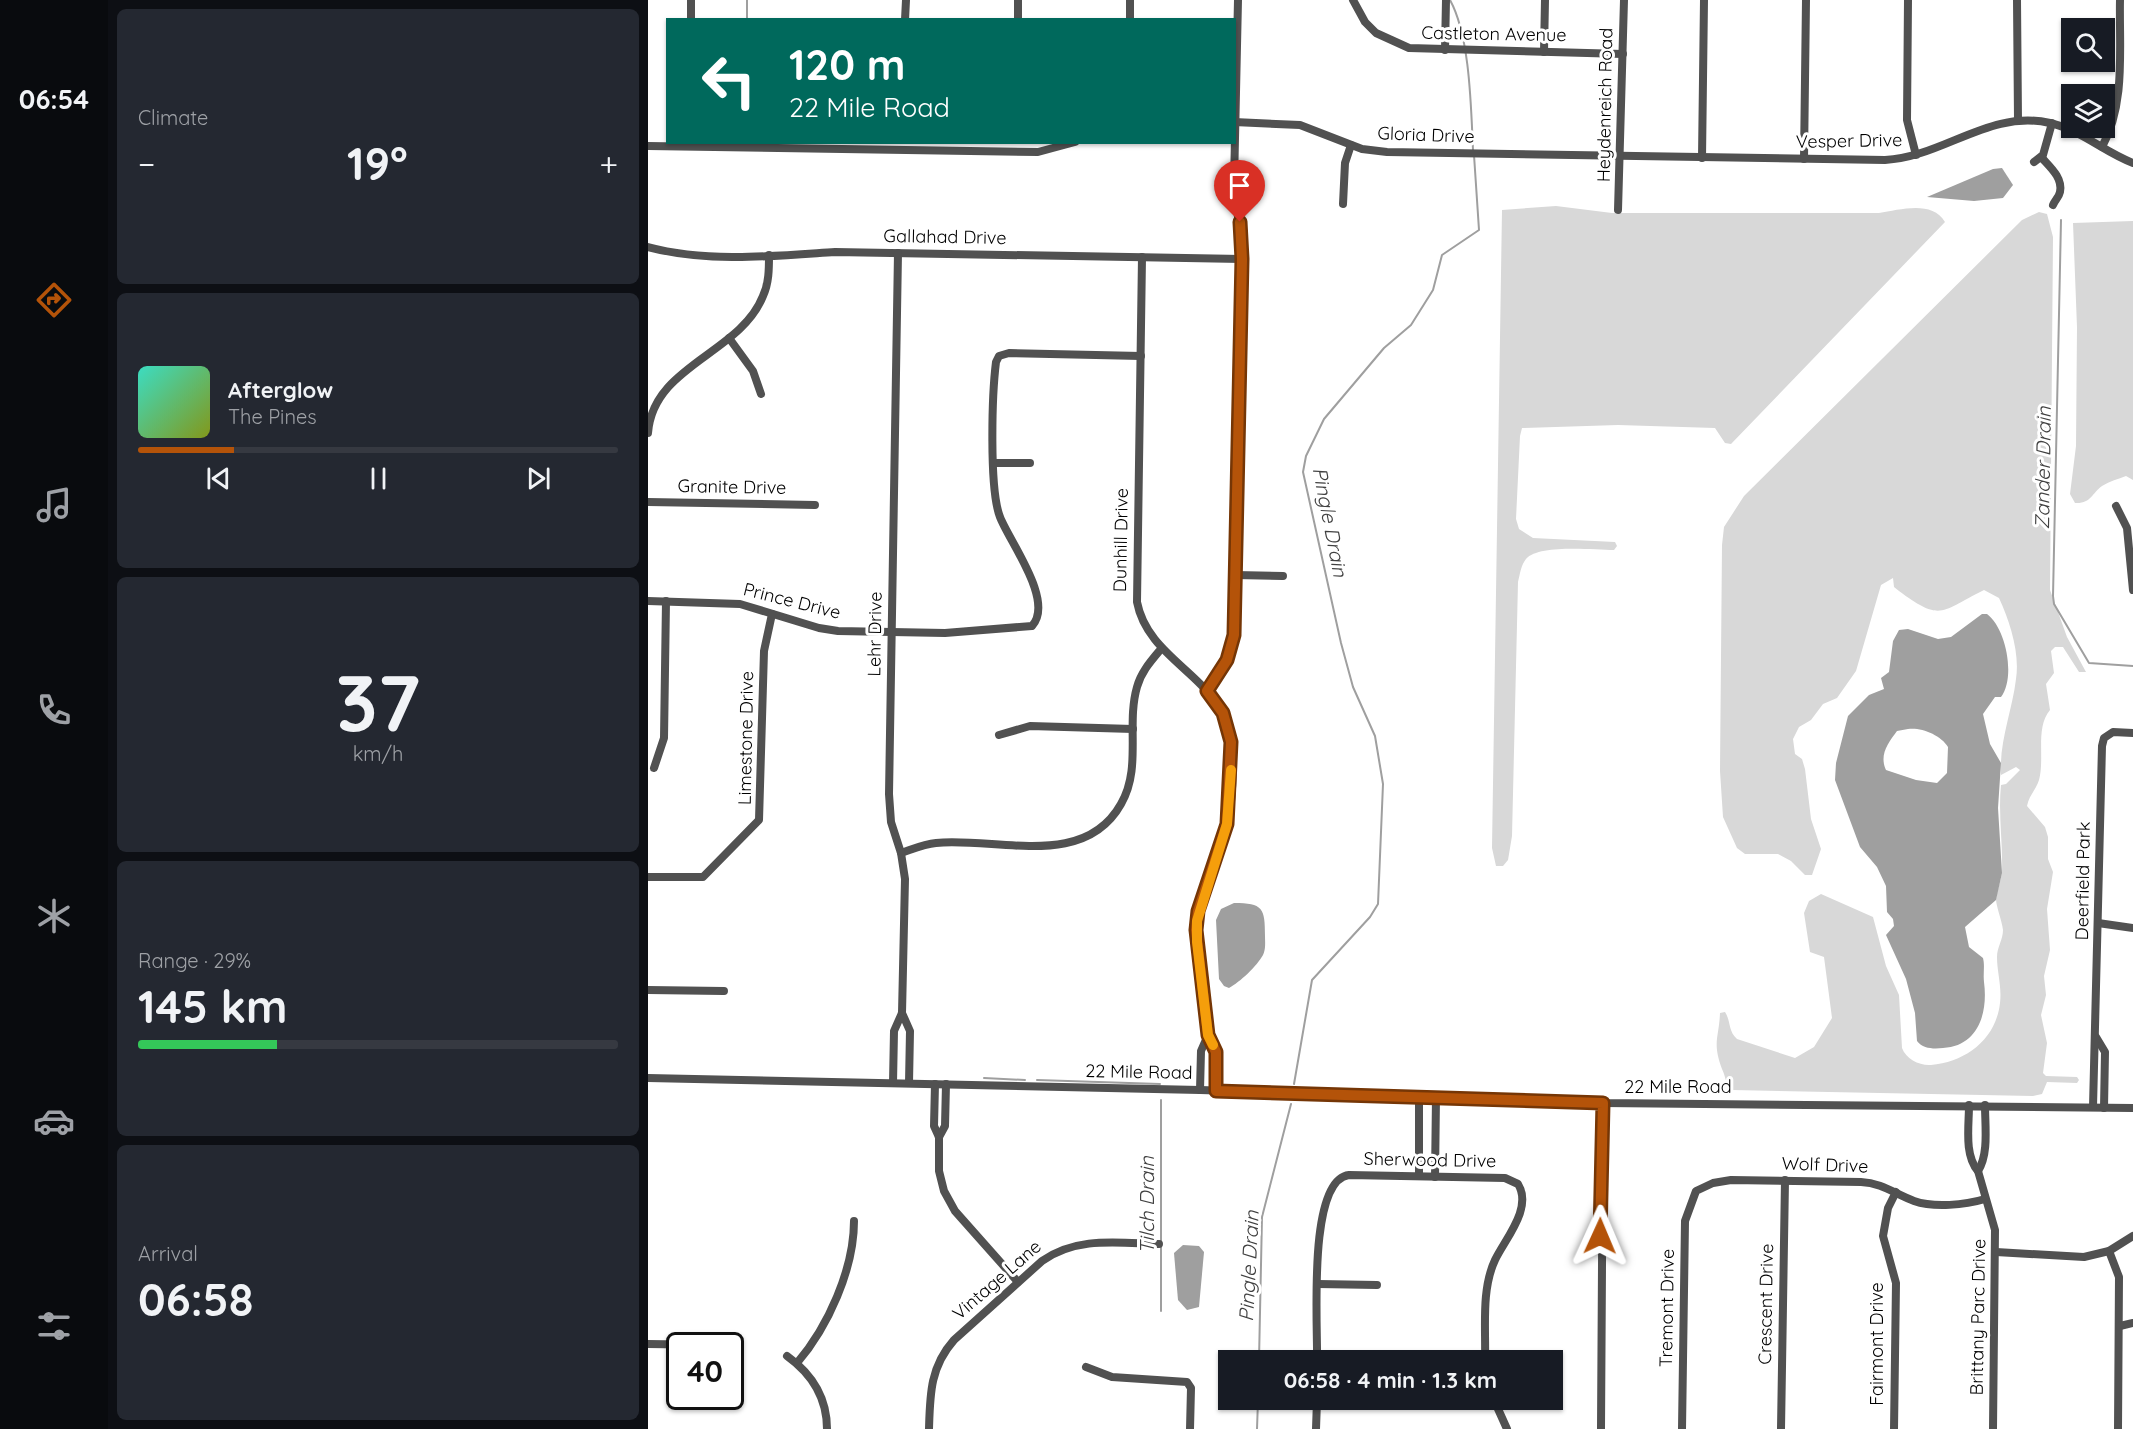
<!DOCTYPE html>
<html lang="en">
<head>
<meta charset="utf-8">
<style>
  :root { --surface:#171b24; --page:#242831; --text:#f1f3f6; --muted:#9ea1a6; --line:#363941; --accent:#b45309 }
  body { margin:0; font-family:Quicksand,sans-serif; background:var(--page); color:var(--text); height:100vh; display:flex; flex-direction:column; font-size:22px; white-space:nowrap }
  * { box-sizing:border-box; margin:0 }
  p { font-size:20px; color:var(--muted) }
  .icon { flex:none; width:33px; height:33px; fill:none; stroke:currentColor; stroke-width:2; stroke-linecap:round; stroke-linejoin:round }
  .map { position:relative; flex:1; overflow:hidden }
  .side { display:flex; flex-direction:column; gap:9px; padding:9px; background:#0d0f14; width:540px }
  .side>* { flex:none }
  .guide { position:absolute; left:18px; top:18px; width:570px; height:126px; border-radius:0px; box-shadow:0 2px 4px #0004; background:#00695c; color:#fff; overflow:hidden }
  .tools { position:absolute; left:1413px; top:18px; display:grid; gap:12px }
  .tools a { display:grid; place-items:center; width:54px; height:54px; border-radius:0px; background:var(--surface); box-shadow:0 2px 4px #0004; font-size:30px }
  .speed { position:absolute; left:18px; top:1332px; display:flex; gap:12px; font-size:30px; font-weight:700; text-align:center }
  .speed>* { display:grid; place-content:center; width:78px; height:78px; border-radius:50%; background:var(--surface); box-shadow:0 2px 4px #0004; line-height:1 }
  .speed .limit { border:3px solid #111; border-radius:9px; background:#fff; color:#111 }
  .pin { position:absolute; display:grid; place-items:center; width:51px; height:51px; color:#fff; margin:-62px -26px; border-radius:50% 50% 50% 0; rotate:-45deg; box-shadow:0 0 6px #0007 }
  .pin .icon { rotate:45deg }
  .me { position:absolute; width:66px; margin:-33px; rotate:1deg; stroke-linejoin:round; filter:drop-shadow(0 0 4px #0008) }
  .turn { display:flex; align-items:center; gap:21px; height:126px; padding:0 24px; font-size:27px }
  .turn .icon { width:78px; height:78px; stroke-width:2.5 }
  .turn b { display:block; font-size:42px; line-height:51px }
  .big { font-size:45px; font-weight:800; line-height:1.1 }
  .side .tile { flex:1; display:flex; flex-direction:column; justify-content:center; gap:9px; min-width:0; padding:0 21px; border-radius:9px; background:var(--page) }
  .side .dial { align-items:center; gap:0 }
  .dial b { font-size:78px; line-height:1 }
  .song { display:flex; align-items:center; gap:18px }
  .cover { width:72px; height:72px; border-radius:9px; background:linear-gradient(135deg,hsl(170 70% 55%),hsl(70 70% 35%)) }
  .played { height:6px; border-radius:3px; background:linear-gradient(90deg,var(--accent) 20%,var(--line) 20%) }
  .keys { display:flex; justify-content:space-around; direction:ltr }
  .heat { display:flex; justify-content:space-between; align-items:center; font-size:33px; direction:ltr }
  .charge { height:9px; border-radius:4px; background:linear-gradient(90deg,#34c759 29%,var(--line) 0) }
  .trip { position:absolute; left:570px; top:1350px; width:345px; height:60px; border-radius:0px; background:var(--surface); box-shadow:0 2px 4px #0004; font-weight:800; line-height:60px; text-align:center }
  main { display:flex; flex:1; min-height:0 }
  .tab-bar { display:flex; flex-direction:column; width:108px; justify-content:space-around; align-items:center; background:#090b0e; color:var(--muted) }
  .tab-bar .icon { width:42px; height:42px }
  .tab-bar .on { color:var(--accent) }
  .tab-bar b { font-size:27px; color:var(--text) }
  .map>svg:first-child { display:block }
</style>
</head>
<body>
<main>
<nav class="tab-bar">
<b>06:54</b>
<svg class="icon on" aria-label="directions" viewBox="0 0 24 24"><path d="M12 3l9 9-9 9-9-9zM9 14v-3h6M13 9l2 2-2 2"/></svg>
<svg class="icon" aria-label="music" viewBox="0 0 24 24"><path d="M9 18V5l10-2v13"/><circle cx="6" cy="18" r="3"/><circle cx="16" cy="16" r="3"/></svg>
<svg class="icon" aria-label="phone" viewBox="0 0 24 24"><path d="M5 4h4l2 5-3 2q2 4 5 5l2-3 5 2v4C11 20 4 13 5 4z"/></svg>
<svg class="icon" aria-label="climate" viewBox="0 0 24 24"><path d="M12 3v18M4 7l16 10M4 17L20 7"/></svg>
<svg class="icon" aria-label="car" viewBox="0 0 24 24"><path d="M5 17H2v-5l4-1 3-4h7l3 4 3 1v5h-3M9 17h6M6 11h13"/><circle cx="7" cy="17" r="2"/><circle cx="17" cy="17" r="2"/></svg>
<svg class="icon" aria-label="filters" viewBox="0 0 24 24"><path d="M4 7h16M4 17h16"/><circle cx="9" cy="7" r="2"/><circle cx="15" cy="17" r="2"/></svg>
</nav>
<section class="side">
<div class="tile"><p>Climate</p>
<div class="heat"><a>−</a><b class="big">19°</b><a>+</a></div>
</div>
<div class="tile">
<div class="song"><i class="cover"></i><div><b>Afterglow</b><p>The Pines</p></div></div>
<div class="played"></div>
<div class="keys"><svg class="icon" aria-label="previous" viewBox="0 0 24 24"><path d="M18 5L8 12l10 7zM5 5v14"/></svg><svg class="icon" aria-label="pause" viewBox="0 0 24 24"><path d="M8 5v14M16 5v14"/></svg><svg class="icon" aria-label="next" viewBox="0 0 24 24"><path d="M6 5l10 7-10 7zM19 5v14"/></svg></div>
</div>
<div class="tile dial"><b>37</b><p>km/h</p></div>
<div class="tile"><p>Range · 29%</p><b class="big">145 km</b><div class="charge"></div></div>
<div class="tile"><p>Arrival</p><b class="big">06:58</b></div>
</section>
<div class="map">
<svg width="1485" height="1429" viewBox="0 0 1485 1429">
  <rect width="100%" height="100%" fill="#fff"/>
  <g fill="#d8d8d8">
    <path d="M908,206L964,213H1231C1252,210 1284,200 1297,222L1083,444L1077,443L1067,428L970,425L874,428L872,436L868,519L871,529L885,538L967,542L969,546L966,550C945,550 891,544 878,559C873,565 872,574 870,582L864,836L860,860L855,866H848L844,848L854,210Z"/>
    <path d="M1391,212L1399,214L1405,237L1402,590L1419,637L1438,672H1431L1415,647H1407L1403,651L1406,673L1398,684L1402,710C1387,728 1397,758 1391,780C1388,790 1381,795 1379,806L1397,827L1400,837V859L1405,872L1399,909L1402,950L1396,976L1398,995L1393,1015L1399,1043L1395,1073L1398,1076L1429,1077L1431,1080L1429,1083L1399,1082L1394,1094L1385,1096L1084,1090C1077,1084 1078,1077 1074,1069C1064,1042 1071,1038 1072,1013L1077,1012C1083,1021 1080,1031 1089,1039L1147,1058L1166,1047L1184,1018L1176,957L1162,952L1156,913L1161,901L1173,894L1225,917L1238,966L1251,995L1254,1048C1258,1059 1272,1066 1283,1065C1318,1062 1348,1039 1352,1003C1354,987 1349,972 1349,957C1349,947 1355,940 1355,930C1354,921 1348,906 1348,899C1349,890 1353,881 1354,872C1355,843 1350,814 1353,785L1358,784L1372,770L1368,767L1353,775C1351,741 1364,712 1368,679C1372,653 1362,622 1351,598L1336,590C1293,611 1294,623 1251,591L1246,587L1245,578L1233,585L1208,671L1189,698L1175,704L1163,720L1151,727L1145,739L1147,754L1154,759L1157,769L1163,819L1173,849L1164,875H1157L1143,861L1130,854H1097L1089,848L1075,817L1072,771L1074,545L1076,527L1096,496L1374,220Z"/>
    <path d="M1485,221V480L1478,476C1470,479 1462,481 1454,486C1444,493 1443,504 1427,503L1422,494L1428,446L1429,327L1425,223Z"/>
  </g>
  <g fill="#9f9f9f" fill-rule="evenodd">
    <polygon points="1354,168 1365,185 1355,198 1326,201 1279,197 1345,169"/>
    <path d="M1334,614H1339C1358,628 1368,677 1353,697H1347L1335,714L1342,744L1353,763L1350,808L1354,873L1348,900L1317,927L1321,947L1335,958C1337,966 1335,973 1336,982C1340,1012 1331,1046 1295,1048C1286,1049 1275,1049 1269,1041L1267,1013L1258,979L1238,935L1246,926L1245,919L1239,912L1238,886L1229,867L1212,847L1187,780L1188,763L1200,716L1221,695L1236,689L1233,678L1241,672L1245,641L1251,630L1260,629L1290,639L1303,637ZM1260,729C1273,727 1293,735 1300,747L1299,773L1289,783L1268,780L1238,770C1231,755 1240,743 1249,731Z"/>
    <path d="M586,903C615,903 617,908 617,936C617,942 618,949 615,955C609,966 592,982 581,988L576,986L571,979L568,920L573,909Z"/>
    <polygon points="535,1245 551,1246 556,1252 551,1307 539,1310 530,1300 526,1253"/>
  </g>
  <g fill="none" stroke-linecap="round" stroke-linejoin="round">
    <g stroke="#9f9f9f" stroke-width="2">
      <path d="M802,0C822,36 823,107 825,150"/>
      <polyline points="99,20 99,0"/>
      <polyline points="1413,220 1405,596 1406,604 1441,663 1485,666"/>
      <polyline points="336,1078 377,1080"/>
      <polyline points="389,1080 512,1084"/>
      <polyline points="646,1084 664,980 722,917 730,904 735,784 727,736 705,687 693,643 655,472 658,456 676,419 736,348 763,325 785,290 794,255 831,230 826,155"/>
      <polyline points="513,1241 513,1100"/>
      <polyline points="513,1311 513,1246"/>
      <polyline points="611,1360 614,1217 643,1104"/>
      <polyline points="609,1429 610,1400"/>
    </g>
    <g stroke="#515151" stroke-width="8">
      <polyline points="705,0 717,22 728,33 761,48 975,54"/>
      <polyline points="1260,0 1259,120 1268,155"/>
      <polyline points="1369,0 1370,120"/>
      <polyline points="43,20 43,0"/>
      <polyline points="257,20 258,0"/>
      <polyline points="370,20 370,0"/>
      <polyline points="482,20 482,0"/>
      <polyline points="797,50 798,0"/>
      <polyline points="896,52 897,0"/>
      <path d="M586,122L652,125L714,149L739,152L1237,160C1295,157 1342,109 1402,123C1433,130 1456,152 1485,163"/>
      <polyline points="0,146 390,152 427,142"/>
      <path d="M1454,147C1478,103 1471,49 1472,0"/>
      <polyline points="1054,158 1056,0"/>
      <path d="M1394,158C1402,167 1415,178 1412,192C1411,197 1407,200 1405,205"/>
      <polyline points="1156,159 1158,0"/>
      <polyline points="1386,162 1395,155 1404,123"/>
      <polyline points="695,204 697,163 703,145"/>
      <polyline points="970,210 976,0"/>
      <path d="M0,247C60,263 127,256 187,252L594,259"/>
      <path d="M494,257L489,602C500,660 570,676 582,733C587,760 585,810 576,836C567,864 552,894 548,923C545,958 559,992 561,1027L560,1035L553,1051L552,1090"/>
      <polyline points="81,338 105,371 113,394"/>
      <path d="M0,433C5,365 92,354 115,296C121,283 121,269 121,255"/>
      <polyline points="345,463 382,463"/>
      <polyline points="0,502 167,505"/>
      <polyline points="1468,506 1479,528 1485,590"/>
      <polyline points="587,575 635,576"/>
      <path d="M0,601L92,604L171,628L190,631L297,633L384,626C407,601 361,541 352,517C341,489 344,394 348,362L351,356L361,353L493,356"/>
      <polyline points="559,691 579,660 586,627 594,250 586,184 590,0"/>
      <polyline points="351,735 382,726 485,729"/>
      <polyline points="6,768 16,738 18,601"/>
      <path d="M253,853C265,849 276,844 288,843C349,837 436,870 473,804C494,768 478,725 489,687C493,672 503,661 513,649"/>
      <polyline points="0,877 55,877 111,820 116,651 124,614"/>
      <polyline points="1450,923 1485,928"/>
      <polyline points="0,990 76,991"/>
      <polyline points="254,1013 262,1031 261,1083"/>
      <polyline points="560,1035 568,1052 568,1091"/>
      <polyline points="1448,1037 1457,1052 1456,1108"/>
      <polyline points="0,1078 552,1090 955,1103 1485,1108"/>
      <polyline points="245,1083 246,1031 254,1013 257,879 253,853 243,822 241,794 250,253"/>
      <polyline points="287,1084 286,1126 291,1137 291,1171 296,1191 307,1211 370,1282"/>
      <path d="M1321,1105C1321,1126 1316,1155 1330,1171L1347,1230L1345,1429"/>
      <polyline points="1445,1107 1454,746 1456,738 1465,732 1485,733"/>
      <polyline points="291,1137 297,1126 298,1084"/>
      <path d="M1330,1171C1341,1154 1337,1126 1337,1105"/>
      <polyline points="771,1176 771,1096"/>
      <polyline points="787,1177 788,1097"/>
      <polyline points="1461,1251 1471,1277 1470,1429"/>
      <polyline points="1348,1252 1436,1257 1461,1251 1485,1236"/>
      <polyline points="670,1284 729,1285"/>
      <polyline points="1472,1326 1485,1323"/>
      <polyline points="0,1344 69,1345"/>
      <path d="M139,1356C164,1374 179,1398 179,1429"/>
      <path d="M669,1360C670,1327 659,1180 701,1175L857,1178L870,1184C885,1208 857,1239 847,1260C833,1290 838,1328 837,1360"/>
      <path d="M149,1363C180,1327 206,1269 206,1221"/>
      <polyline points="438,1367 464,1377 539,1382 543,1388 542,1429"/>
      <polyline points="846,1400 859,1429"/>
      <path d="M281,1429C282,1395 282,1367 306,1340L394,1261C429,1236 470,1243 511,1244"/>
      <polyline points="668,1429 669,1400"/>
      <polyline points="953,1429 955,1103"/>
      <path d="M1034,1429L1037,1221L1048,1191L1065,1183L1083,1180L1213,1182C1234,1183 1247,1194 1266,1201C1286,1208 1317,1205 1337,1199"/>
      <polyline points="1133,1429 1137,1180"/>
      <polyline points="1246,1429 1248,1283 1235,1236 1240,1208 1248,1192"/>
    </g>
  </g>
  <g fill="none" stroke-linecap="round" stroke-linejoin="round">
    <g stroke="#753606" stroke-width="15">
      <polyline id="route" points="592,222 594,259 586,635 579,660 559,691 575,713 583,742 579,824 550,911 548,930 560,1035 568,1052 568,1091 955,1103 952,1236"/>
    </g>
    <use href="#route" stroke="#b45309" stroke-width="10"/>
    <polyline stroke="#f59e0b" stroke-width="10" points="565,1045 560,1035 549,942 549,921 579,824 583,770"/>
  </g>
  <g text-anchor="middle" stroke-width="6" stroke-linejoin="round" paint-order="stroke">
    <g font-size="18" fill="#000" stroke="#fff">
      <text transform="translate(846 34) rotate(1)" y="6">Castleton Avenue</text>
      <text transform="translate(957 105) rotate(-89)" y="6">Heydenreich Road</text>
      <text transform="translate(778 135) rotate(2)" y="6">Gloria Drive</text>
      <text transform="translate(1201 141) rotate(-1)" y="6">Vesper Drive</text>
      <text transform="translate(297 237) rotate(1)" y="6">Gallahad Drive</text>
      <text transform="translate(84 487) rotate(1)" y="6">Granite Drive</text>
      <text transform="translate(473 540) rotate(-89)" y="6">Dunhill Drive</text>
      <text transform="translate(144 601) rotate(14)" y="6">Prince Drive</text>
      <text transform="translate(227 634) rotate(-89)" y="6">Lehr Drive</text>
      <text transform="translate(98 738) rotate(-89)" y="6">Limestone Drive</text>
      <text transform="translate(1435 881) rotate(-89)" y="6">Deerfield Park</text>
      <text transform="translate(491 1072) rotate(1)" y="6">22 Mile Road</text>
      <text x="1030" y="1093">22 Mile Road</text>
      <text transform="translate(782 1160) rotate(1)" y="6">Sherwood Drive</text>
      <text transform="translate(1177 1165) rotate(2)" y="6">Wolf Drive</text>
      <text transform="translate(349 1280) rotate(-41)" y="6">Vintage Lane</text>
      <text transform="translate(1118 1304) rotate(-89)" y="6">Crescent Drive</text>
      <text transform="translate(1019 1308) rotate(-89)" y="6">Tremont Drive</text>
      <text transform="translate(1330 1317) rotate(-89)" y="6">Brittany Parc Drive</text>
      <text transform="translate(1229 1344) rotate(-90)" y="6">Fairmont Drive</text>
    </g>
    <g font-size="20" font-style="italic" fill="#404040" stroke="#fff">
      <text transform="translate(1395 468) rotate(-89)" y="7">Zander Drain</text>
      <text transform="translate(682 522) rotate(79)" y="7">Pingle Drain</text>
      <text transform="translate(499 1205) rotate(-90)" y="7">Tilch Drain</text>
      <text transform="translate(601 1266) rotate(-87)" y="7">Pingle Drain</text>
    </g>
  </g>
</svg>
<div class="tools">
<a><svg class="icon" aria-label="search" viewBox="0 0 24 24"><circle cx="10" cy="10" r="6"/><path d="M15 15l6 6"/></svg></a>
<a><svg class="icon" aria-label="layers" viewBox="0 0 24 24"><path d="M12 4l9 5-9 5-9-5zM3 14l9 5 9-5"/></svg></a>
</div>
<div class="speed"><div class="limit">40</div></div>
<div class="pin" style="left:592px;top:222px;background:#d93025"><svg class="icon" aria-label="arrive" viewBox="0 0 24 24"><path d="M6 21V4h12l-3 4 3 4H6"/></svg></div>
<svg class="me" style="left:952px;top:1236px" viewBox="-20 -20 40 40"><path d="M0-17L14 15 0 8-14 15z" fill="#b45309" stroke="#fff" stroke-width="4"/></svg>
<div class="trip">06:58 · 4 min · 1.3 km</div>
<div class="guide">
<div class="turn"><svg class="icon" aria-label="left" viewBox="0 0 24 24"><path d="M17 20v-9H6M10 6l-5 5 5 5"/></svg><div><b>120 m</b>22 Mile Road</div></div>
</div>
</div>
</main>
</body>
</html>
